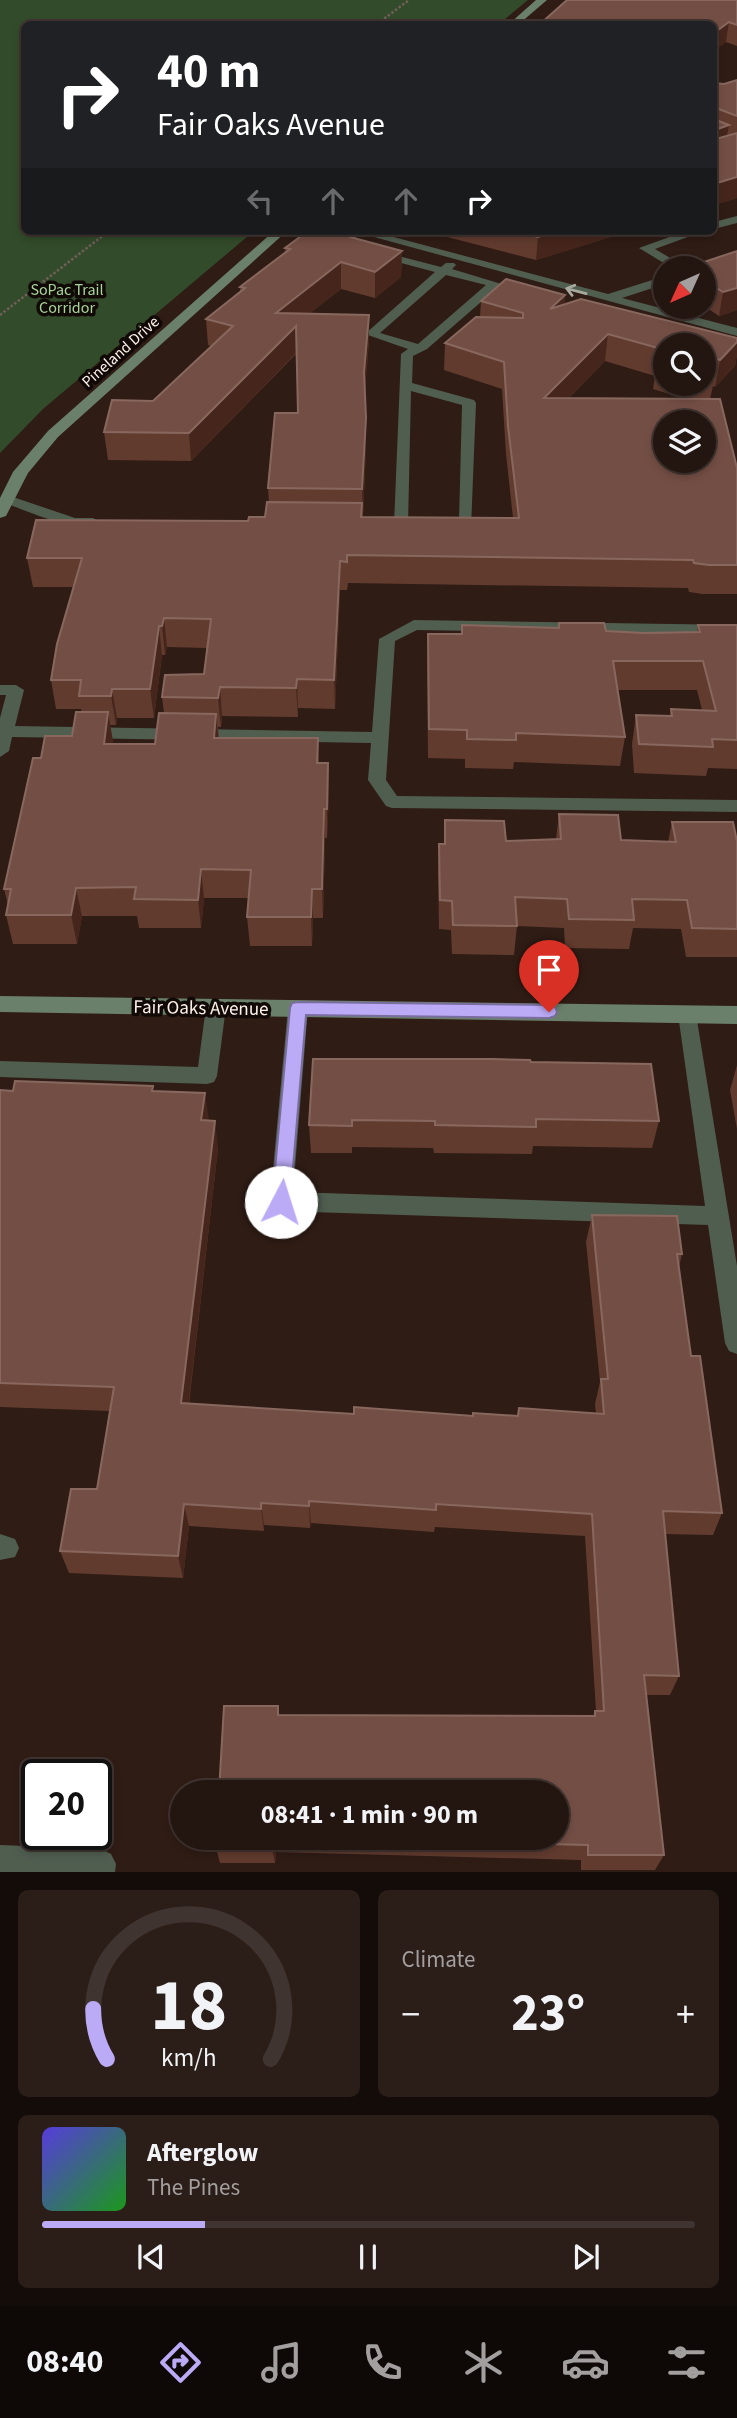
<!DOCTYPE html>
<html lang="en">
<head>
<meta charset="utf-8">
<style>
  :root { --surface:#231510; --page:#2b1e19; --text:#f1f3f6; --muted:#a39f9f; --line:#403430; --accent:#bbaaf6 }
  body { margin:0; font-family:"Source Sans 3",sans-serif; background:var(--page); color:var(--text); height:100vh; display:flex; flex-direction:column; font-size:26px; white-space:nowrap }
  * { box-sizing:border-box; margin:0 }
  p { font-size:23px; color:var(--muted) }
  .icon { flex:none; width:38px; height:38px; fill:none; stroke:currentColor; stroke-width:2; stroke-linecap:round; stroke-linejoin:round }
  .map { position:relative; height:1872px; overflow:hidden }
  .panel { display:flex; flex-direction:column; gap:18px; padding:18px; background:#130c09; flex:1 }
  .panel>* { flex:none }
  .hud { position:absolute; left:21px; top:21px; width:696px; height:214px; border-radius:10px; box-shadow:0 4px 10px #0003,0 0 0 2px var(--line); background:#202124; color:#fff; overflow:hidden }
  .needle { width:46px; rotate:225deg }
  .tools { position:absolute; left:653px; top:256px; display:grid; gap:14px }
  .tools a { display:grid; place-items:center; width:63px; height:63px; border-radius:50%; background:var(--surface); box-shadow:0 4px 10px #0003,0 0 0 2px var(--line); font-size:35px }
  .speed { position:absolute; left:21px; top:1759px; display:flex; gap:14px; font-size:35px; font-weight:700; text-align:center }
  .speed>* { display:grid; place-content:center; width:91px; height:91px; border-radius:50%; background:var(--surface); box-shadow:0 4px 10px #0003,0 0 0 2px var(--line); line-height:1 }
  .speed .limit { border:4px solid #111; border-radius:10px; background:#fff; color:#111 }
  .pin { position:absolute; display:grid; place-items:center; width:60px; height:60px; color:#fff; margin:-72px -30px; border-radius:50% 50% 50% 0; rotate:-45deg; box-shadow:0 0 7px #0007 }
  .pin .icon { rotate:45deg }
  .me { position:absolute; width:77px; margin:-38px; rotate:5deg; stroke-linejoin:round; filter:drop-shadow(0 0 5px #0008) }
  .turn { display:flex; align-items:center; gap:24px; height:147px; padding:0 21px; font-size:32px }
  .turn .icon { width:91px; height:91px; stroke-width:2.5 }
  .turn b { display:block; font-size:49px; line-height:60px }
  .lanes { display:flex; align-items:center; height:66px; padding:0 21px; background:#0003; justify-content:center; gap:35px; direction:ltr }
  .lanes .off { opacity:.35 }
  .big { font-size:52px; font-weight:700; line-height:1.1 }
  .panel .tile { flex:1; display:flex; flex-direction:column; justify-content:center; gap:10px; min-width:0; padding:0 24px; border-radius:10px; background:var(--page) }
  .panel .dial { align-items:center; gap:0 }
  .dial svg { height:182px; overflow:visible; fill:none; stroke:var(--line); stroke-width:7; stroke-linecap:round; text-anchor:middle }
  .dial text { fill:var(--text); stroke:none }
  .song { display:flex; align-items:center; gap:21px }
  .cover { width:84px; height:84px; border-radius:10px; background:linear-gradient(135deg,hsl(250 70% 55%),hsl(120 70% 35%)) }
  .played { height:7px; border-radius:4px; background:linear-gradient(90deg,var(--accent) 25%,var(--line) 25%) }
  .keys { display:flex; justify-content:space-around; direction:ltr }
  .heat { display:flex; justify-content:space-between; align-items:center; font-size:38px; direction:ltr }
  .panel .tiles { flex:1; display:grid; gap:18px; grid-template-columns:1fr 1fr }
  .tile:last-child { grid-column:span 2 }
  .trip { position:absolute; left:170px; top:1780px; width:399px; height:70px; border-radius:35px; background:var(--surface); box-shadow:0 4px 10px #0003,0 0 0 2px var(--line); font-weight:700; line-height:70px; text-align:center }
  .tabs { display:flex; height:112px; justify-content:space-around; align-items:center; background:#0e0806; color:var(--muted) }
  .tabs .icon { width:49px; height:49px }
  .tabs .selected { color:var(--accent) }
  .tabs b { font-size:32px; color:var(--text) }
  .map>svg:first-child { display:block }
</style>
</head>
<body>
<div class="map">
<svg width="737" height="1872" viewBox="0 0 737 1872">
  <rect width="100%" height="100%" fill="#2f1c15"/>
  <polygon fill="#324b2a" points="0,0 528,0 499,24 24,24 24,231 254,231 43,409 0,453"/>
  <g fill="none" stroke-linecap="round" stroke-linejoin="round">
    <g stroke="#71605a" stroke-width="2.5" stroke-dasharray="2.5 2" stroke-linecap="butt">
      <polyline points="377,24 409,0"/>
      <polyline points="0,315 109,231"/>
    </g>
    <g fill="#505e50" fill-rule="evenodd">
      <polygon points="737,216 737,223 714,229 714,222"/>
      <polygon points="284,231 304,231 332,240 326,243"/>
      <polygon points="352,231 371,231 608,294 665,276 665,284 622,298 737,328 737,336"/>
      <polygon points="686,231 704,231 655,249 687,268 672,268 639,248"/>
      <path d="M375,250L441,267L446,263H454L456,265L452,269L508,286L502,290L497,288L427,349L413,356L412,383L474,400L476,403L471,528L449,529L442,525L444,522L459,521L462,405L411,391L408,525L401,529L394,525L401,354L408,349L365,334L435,272L371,255V251ZM446,275L486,285L418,344L380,333Z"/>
      <path d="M7,495L75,518H93L100,522C83,537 23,509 2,502V496Z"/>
      <polygon points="414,620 737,625 737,635 417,630 395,641 386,780 397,796 737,800 737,812 392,808 386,806 368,780 371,743 12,737 9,751 0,757 0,718 6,695 0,695 0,685 16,685 24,690 15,726 372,732 379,639"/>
      <polygon points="216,999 223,1002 226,1007 217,1076 214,1082 207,1084 0,1077 0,1061 198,1067 206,1007 209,1002"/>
      <polygon points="298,1000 305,1003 308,1008 293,1192 705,1206 678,1014 681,1008 688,1006 695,1008 737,1266 737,1354 729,1351 725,1343 708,1225 281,1211 273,1208 270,1201 288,1008 291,1003"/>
      <polygon points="0,1534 15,1539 19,1548 15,1557 0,1560"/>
      <polygon points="0,1845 101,1849 111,1854 116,1864 115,1872 0,1872"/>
    </g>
    <g fill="#6a806a" fill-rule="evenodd">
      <polygon points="536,0 547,0 519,24 509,24"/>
      <polygon points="274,231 287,231 58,437 28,473 6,516 0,518 0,498 13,472 48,431"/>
      <polygon points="0,996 737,1006 737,1024 0,1012"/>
    </g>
  </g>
  <g fill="#623b2f" fill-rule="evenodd">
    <polygon points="737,0 737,46 726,42 714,51 714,24"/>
    <polygon points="737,80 737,198 714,205 714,83 724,84"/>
    <path d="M308,231H357L356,239L402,251L401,277L375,298L341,289L310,313L369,315V341L365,390L366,446L363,517L513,518L506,454L502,389L444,370L445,343L476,317H480L481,301L506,279L565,295L564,305L581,299L737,338V354L735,366L715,387L713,386L710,399H720L737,468V594H703L689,592L688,588L348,583L347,590H340L335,709L298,708V717L222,716L221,727H218L219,738H318L319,763H328L329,792L327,838H325L323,918H313L312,946H250L247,917L248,898H204L201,928H139L137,916H82L77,944H13L6,915L8,905L4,889L33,758H41L45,736H72L76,712H82L81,709H56L51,680L57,644L74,587H33L27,558L36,520L248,521L249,517H265L267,502H269L268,488L275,413H298L297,353L191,461L108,460L104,432L112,400L153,401L211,346L208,345L206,319L240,292V287L285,253V248ZM665,345H704V383H665ZM605,361L655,376L653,389L686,399L569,398ZM665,422H704V460H665ZM167,647L207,648L204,674L165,675L162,697L164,713H159L155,744H113L110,725H116L117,718H154L162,655H165Z"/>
    <polygon points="424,231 630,231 536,260"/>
    <polygon points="737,251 737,310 719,316 704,306 704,268"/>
    <polygon points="559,623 606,631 644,633 697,632 698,625 737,625 737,769 708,768 706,776 634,773 632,744 636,715 670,716 671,709 702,710 697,690 618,690 625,737 620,766 514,762 513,769 465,768 465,759 428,758 427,663 428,634 461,634 462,625 558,628"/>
    <polygon points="559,814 621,840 668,842 672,822 737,841 737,957 686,957 681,929 633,928 629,949 565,948 564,928 517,926 514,955 452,954 451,930 439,929 438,873 439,844 444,844 445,820 506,841 556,839"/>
    <polygon points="531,1062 659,1121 652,1148 533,1146 532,1154 434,1153 433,1148 352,1147 352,1153 311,1153 309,1125"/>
    <polygon points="737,1065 737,1129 730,1090"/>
    <polygon points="0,1090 154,1091 208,1121 218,1148 189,1404 354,1414 518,1416 519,1408 596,1413 595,1404 600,1382 586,1242 592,1215 682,1254 679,1267 691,1356 722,1513 713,1535 665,1534 679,1676 670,1695 646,1695 664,1855 655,1870 581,1870 581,1860 276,1852 275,1863 220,1863 216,1848 216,1838 556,1838 279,1715 593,1716 595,1711 596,1711 585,1536 435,1527 434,1532 311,1523 310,1528 264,1525 264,1531 189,1526 183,1578 69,1573 60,1551 97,1489 110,1411 0,1407"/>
  </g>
  <g fill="#46261c">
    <polygon points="729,22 726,42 714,51 714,33"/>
    <polygon points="729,125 725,147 714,151 715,130"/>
    <polygon points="737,177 737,198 714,205 714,184"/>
    <polygon points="557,231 630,231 536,260 538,237"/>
    <polygon points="402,251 401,277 375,298 375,272"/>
    <polygon points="341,262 341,289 277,339 276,313"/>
    <polygon points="737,288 737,310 719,316 723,292"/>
    <polygon points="565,295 562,322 550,309"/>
    <polygon points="369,315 369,341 364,399 364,372"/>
    <polygon points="296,326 297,352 191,461 189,433"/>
    <polygon points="608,334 605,361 542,425 544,398"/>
    <polygon points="737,342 737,354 735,366 715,387 720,360"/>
    <polygon points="366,418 366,446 363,517 362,489"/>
    <polygon points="340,561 340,590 335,709 334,680"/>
    <polygon points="164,618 167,647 165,655 162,626"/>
    <polygon points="159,626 162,655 154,718 150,689"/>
    <polygon points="297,679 298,708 298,717 296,688"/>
    <polygon points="220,687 222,716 221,727 218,698"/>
    <polygon points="112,689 117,718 116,725 111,696"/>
    <polygon points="108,712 113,741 108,773 104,744"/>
    <polygon points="216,714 219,743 214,738"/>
    <polygon points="328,763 329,792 327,838 327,809"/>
    <polygon points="324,809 325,838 323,918 322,889"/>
    <polygon points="201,869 204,898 201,928 198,900"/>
    <polygon points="76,888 82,916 77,944 71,915"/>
    <polygon points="312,889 313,918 312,946 311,917"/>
    <polygon points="205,1093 209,1120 201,1120"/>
    <polygon points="215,1121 218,1148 186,1427 181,1403"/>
    <polygon points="309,1501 311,1523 310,1528 309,1506"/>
    <polygon points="261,1503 264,1525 264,1531 261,1509"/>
    <polygon points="184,1504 189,1526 183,1578 178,1556"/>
    <polygon points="273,1838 276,1852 275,1863 272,1848"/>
  </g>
  <g fill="#734e44" stroke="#88685e" stroke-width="2" fill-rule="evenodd">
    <polygon points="567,0 737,0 737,25 729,22 714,33 714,24 540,24"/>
    <polygon points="737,80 737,116 716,108 716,120 729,125 715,130 716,139 737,133 737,177 714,184 714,83 724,84"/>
    <polygon points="308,231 351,231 350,237 402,251 375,272 341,262 276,313 369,315 364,372 366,418 362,489 268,488 275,413 298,413 296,326 189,433 104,432 112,400 153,401 233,326 206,319 245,288 240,287 290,249 285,248"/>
    <polygon points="515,231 557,231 538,237"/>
    <polygon points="737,251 737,288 723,292 704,280 704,268 686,268"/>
    <path d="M506,279L565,295L550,309L581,299L737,338V342L720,360L708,356L714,378L704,375V345H665V350L608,334L544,398L720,399L737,468V565H709L694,563L693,560L347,555V562L340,561L334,680L297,679L296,688L220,687L218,698L162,697L165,675L204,674L211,619L164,618L162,626H159L150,689H112L111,696H79L81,680H51L57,644L82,558H27L36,520L248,521L249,517H265L267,502L362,503L361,517L519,518L508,426L504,362L445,343L476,317L523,318V313L481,301ZM665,422H704V460H665Z"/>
    <polygon points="665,354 665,364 657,362"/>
    <polygon points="559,623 604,623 606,631 644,633 700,632 698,625 737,625 737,740 712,739 713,747 639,744 636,715 672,716 671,709 716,711 703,661 613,661 625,737 516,733 516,740 467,739 467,730 429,729 428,634 462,634 462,625 559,628"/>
    <polygon points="76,712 108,712 104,744 155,744 159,713 216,714 214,738 318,738 317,763 328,763 327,809 324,809 322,889 312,889 311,917 247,917 251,870 201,869 198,900 134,899 136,887 76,888 71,915 6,915 11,889 4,889 33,758 41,758 45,736 72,736"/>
    <polygon points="559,814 618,815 621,840 676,842 672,822 733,822 737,841 737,929 692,928 687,900 632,899 634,920 569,919 567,899 515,897 517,926 453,925 452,901 440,900 439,844 445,844 445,820 504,821 506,841 561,839"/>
    <polygon points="313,1059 492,1059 530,1060 531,1062 651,1064 659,1121 536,1119 536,1127 435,1125 435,1121 352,1120 352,1126 309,1125"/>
    <polygon points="15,1081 153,1086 152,1091 205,1093 201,1120 215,1121 181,1403 354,1414 354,1407 473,1416 473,1413 518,1416 519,1408 604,1414 601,1379 608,1379 592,1215 677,1216 682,1254 677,1254 691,1356 700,1356 722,1513 663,1511 679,1676 644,1675 664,1855 588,1855 588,1845 319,1838 556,1838 556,1792 219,1792 224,1706 278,1706 278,1715 595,1716 595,1711 604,1711 592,1514 436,1504 436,1510 309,1501 309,1506 261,1503 261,1509 184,1504 178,1556 60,1551 71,1489 97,1489 114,1387 0,1383 0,1090 13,1091"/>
    <polygon points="216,1838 273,1838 272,1848 216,1848"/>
  </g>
  <defs><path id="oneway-shaft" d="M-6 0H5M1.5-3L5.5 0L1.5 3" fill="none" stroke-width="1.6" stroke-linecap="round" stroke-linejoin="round" transform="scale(1.75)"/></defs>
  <use stroke="#a7a89e" href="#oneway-shaft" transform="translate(576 291) rotate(-165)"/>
  <polygon fill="#bbaaf6" stroke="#7a6ea0" stroke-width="2" points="298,1002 549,1005 555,1007 557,1012 555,1016 549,1018 306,1015 290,1202 288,1207 281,1209 275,1207 272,1202 290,1008 292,1003"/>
  <g text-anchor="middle" stroke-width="7" stroke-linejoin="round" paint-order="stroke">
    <g font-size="16" fill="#a7d59a" stroke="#110906">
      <text x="67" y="295">SoPac Trail<tspan x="67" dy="18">Corridor</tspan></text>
    </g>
    <g font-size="16" fill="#fef1ec" stroke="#110906">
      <text transform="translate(120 351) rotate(-42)" y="6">Pineland Drive</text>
    </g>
    <g font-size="19" fill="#fef1ec" stroke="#110906">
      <text transform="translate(201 1007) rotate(1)" y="7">Fair Oaks Avenue</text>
    </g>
  </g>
</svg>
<div class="tools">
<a><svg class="needle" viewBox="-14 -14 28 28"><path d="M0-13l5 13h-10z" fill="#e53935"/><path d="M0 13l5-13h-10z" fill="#a39f9f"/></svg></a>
<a><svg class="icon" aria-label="search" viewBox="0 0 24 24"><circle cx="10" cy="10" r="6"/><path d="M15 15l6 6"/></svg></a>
<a><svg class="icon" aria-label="layers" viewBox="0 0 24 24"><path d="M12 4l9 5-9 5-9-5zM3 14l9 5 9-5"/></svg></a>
</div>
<div class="speed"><div class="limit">20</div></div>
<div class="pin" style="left:549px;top:1012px;background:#d93025"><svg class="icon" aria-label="arrive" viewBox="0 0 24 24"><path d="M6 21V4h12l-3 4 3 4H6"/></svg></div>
<svg class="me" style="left:281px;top:1202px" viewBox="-20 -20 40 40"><circle r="19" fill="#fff"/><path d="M0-13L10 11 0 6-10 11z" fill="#bbaaf6"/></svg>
<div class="trip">08:41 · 1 min · 90 m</div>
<div class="hud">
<div class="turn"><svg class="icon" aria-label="right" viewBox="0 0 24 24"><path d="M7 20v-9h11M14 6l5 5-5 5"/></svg><div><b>40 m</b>Fair Oaks Avenue</div></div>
<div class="lanes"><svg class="icon off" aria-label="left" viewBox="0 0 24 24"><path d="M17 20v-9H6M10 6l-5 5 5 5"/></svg><svg class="icon off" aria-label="ahead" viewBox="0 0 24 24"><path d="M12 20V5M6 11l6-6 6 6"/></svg><svg class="icon off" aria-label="ahead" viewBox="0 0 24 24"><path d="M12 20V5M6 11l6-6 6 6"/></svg><svg class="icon" aria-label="right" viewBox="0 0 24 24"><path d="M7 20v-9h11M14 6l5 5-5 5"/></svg></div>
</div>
</div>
<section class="panel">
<div class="tiles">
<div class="tile dial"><svg viewBox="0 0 100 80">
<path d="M14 69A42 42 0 1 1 86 69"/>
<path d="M14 69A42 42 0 0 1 8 47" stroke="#bbaaf6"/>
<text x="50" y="56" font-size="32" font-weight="700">18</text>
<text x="50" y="72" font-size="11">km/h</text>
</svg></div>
<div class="tile"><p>Climate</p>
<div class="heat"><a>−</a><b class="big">23°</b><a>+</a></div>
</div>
<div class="tile">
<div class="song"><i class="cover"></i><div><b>Afterglow</b><p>The Pines</p></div></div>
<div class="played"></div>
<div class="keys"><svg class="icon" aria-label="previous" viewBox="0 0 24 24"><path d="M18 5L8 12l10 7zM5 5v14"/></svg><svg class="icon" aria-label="pause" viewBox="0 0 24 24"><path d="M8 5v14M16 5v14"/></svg><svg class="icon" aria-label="next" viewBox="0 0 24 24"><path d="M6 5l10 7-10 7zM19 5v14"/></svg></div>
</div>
</div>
</section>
<nav class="tabs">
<b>08:40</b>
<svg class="icon selected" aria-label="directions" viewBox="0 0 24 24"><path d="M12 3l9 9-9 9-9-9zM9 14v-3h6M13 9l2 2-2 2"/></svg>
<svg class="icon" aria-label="music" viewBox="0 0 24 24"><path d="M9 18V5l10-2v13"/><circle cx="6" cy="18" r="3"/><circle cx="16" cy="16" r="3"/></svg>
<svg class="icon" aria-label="phone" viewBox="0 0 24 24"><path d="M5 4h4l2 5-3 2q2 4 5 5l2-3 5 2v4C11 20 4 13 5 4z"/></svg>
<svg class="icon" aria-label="climate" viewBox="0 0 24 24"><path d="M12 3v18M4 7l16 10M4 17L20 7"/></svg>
<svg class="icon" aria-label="car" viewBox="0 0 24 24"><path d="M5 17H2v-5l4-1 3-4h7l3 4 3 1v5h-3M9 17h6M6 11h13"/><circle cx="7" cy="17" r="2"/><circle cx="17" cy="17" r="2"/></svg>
<svg class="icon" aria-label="filters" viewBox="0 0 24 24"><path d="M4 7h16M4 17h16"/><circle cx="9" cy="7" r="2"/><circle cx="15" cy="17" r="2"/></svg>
</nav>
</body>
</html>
